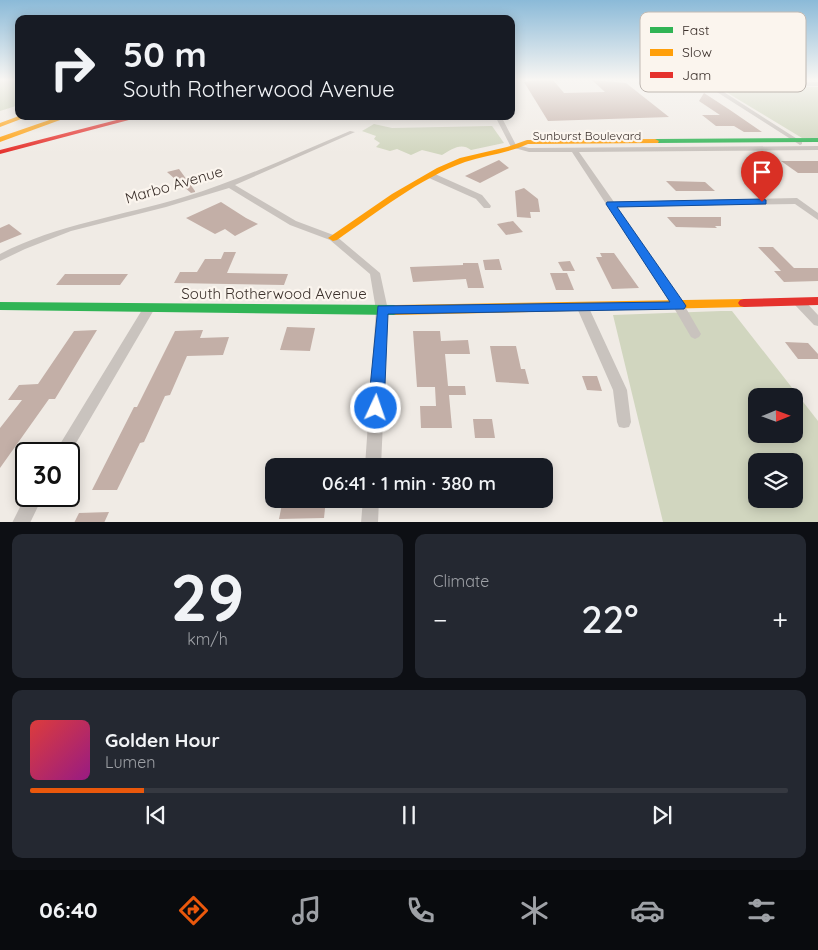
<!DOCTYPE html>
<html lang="en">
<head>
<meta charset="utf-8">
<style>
  :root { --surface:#171b24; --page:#242831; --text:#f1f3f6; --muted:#9ea1a6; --line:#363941; --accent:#ea580c }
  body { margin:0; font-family:Quicksand,sans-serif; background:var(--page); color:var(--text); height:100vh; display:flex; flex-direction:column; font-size:19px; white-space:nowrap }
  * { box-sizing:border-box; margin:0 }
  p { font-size:16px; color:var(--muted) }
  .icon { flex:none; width:28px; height:28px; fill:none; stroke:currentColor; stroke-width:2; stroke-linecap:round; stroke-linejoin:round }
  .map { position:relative; height:522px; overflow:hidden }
  .side { display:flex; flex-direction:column; gap:12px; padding:12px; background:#0d0f14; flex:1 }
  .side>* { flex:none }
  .guide { position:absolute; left:15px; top:15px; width:500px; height:105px; border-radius:10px; box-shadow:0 2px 12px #0003; background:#171b24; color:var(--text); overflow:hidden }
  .needle { width:32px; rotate:89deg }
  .fabs { position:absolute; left:748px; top:388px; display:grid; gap:10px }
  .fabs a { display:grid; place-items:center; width:55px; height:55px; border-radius:10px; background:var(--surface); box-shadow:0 2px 12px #0003; font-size:25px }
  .speed { position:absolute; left:15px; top:442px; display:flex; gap:10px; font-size:25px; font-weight:700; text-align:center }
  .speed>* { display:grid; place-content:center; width:65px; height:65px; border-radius:50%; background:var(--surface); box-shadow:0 2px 12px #0003; line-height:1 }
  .speed .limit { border:2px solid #111; border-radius:8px; background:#fff; color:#111 }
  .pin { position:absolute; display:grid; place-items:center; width:42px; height:42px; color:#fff; margin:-51px -21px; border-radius:50% 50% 50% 0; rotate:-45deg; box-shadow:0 0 5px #0007 }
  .pin .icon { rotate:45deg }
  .me { position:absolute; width:55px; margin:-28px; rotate:3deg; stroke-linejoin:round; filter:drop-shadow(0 0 4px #0008) }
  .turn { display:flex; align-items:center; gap:18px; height:105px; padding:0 25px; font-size:22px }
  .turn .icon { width:65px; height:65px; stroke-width:2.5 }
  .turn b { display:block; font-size:35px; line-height:42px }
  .big { font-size:38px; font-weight:600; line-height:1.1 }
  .side .tile { flex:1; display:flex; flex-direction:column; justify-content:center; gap:8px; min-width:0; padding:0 18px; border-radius:10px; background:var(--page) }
  .side .dial { align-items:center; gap:0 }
  .dial b { font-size:65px; line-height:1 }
  .song { display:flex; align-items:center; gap:15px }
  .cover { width:60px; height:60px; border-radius:8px; background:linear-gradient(135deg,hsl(0 70% 55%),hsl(310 70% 35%)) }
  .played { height:5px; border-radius:2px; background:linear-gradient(90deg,var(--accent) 15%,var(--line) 15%) }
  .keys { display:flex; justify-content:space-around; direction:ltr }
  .heat { display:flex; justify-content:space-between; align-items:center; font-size:28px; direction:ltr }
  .side .tiles { flex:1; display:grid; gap:12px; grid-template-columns:1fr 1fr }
  .tile:last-child { grid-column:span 2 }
  .trip { position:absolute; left:265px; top:458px; width:288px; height:50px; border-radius:10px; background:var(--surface); box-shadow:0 2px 12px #0003; font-weight:600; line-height:50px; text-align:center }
  .dock { display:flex; height:80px; justify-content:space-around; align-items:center; background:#090b0e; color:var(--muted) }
  .dock .icon { width:35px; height:35px }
  .dock .current { color:var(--accent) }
  .dock b { font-size:22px; color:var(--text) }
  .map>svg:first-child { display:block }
</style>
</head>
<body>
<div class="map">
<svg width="818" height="523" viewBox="0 0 818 523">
  <rect width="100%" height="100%" fill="#f0ebe5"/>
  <g fill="#d1d6bf" fill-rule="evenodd">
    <polygon points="0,80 19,80 19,105 0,111"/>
    <polygon points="726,87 818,87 818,138 802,138 731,95 724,90"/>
    <path d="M374,124L392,128L492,126L504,143L471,150C461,142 452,149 442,155L422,150L411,155L397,149L390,151L376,147L380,143L374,139L376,136L362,131Z"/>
    <path d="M721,311H732L818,421V522H663L613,315ZM756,396H794V434H756ZM756,461H794V499H756Z"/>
  </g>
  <g fill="#c3afa7">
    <polygon points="536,80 553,80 564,93 605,92 592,80 626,83 669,117 548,121 524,82"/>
    <polygon points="704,93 730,110 762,132 744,132 734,126 716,126 702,115 720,115 699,101"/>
    <polygon points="499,160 509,168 480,183 465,176"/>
    <polygon points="781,161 818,161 818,173 798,173"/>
    <polygon points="179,169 195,191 195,192 191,193 167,172"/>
    <polygon points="666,181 705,182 715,191 676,191"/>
    <polygon points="524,188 538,199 540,212 530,212 531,218 517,217 515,191"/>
    <polygon points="221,202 246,218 258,224 235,236 225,229 215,234 186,218"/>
    <polygon points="667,217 721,217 721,226 715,226 717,228 676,227"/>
    <polygon points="513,221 523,232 506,235 497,224"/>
    <polygon points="9,224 22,234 0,243 0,228"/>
    <polygon points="758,247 773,247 794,268 818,268 818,281 784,282 774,271 781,271"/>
    <polygon points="224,252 236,252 227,273 288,274 284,285 174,283 180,272 197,272 205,259 221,259"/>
    <polygon points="600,253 614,253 639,288 612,289 596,257 602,257"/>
    <polygon points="499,259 502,270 485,270 483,260"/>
    <polygon points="570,261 575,271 563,271 558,262"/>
    <polygon points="463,263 478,263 484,288 468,288 466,279 413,282 410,267 463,265"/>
    <polygon points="550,273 567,273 574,290 556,290"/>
    <polygon points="65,274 128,274 120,285 56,285"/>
    <polygon points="287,327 315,328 310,351 280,350"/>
    <polygon points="97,330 55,399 49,399 0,468 0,428 22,400 8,400 19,385 38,384 74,331"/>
    <polygon points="203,330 200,338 229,337 223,355 187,356 170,395 165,396 144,442 140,443 117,490 92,490 134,407 137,407 175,331"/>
    <polygon points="413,331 440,331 441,341 468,340 470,354 445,354 448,386 465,386 466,395 449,395 452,428 421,428 420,406 436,406 435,387 417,387"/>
    <polygon points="785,342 808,343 818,354 818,359 798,359"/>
    <polygon points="490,346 516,346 521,369 525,369 529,384 496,382"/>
    <polygon points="582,376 597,376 602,391 587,390"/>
    <polygon points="473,419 492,419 495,438 475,438"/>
    <polygon points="283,499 326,499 324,518 279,519"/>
    <polygon points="109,512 104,523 74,523 79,513"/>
  </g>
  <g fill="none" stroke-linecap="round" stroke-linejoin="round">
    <g fill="#c9c3be" fill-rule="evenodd">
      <polygon points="818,82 818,86 716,87 802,142 802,144 800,145 709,87 718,83"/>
      <polygon points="495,116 501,116 516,145 529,148 818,146 818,150 579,152 614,202 797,198 818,213 818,220 795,204 617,207 683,303 701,334 699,337 695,339 691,337 674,308 572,152 529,152 511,147"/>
      <path d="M350,131L355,132L235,185L296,221L336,236L380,273L388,310L381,466H365L376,310L370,274L330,240L290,225L229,188L166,207L71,231L25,249L0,261V254C58,224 122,216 184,197C241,180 295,154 350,131Z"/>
      <polygon points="429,174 435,174 482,195 491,206 490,208 484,208 476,199 429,178"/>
      <polygon points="799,298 803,299 818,315 818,326 814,325 795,305 793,302 795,299"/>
      <polygon points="149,304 153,305 155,308 69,455 69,454 54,454 145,305"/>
      <polygon points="583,304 587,305 589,308 627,390 631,422 629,427 624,428 619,427 617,422 613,390 577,308 579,305"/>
      <polygon points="26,495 43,496 30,523 12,523"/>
      <polygon points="363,499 379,499 378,523 361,523"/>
    </g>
    <g fill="#30b455" fill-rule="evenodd">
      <polygon points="818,138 818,142 655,143 651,141 655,139"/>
      <polygon points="0,302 396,305 401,307 402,310 401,313 396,315 0,310"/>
    </g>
    <g fill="#ff9f0a" fill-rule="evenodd">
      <polygon points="19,116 29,116 0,127 0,123"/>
      <polygon points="61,116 71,116 0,142 0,137"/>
      <path d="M655,139L659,141L658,143L528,144C508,153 486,155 465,162C420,178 376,213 337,240L333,241L328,238L392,194L437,168L460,158L507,147L527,140Z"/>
      <polygon points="744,299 748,300 750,303 748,306 744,307 396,315 391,313 390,310 391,307 396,305"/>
    </g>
    <g fill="#e5322d" fill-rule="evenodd">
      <polygon points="132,116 144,116 0,154 0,150"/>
      <polygon points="818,297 818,305 744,307 740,306 738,303 740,300 744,299"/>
    </g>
  </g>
  <linearGradient id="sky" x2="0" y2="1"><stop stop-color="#8bbad8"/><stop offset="0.52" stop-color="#f8f6f3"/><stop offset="1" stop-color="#f8f6f3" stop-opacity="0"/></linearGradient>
  <rect width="818" height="153" fill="url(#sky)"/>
  <polygon fill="#1a73e8" stroke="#114b97" points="762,199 766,200 766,204 617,207 684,303 686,306 684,309 388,314 384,408 382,412 376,414 371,412 368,408 378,306 670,302 606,204 607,202"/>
  <g text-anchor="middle" stroke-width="4.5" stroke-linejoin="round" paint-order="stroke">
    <g font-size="12" fill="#3b302b" stroke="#fbf5ee">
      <text x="587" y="140">Sunburst Boulevard</text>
    </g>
    <g font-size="15" fill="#3b302b" stroke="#fbf5ee">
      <text transform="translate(174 185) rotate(-16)" y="5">Marbo Avenue</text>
      <text x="274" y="299">South Rotherwood Avenue</text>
    </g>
  </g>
  <rect x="640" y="12" width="166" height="80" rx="8" fill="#fbf5ee" stroke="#c1bab4" stroke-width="1"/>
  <rect x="650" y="27" width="23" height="6" fill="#30b455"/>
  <rect x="650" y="49" width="23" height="7" fill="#ff9f0a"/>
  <rect x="650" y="72" width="23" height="6" fill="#e5322d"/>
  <g font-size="14" fill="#3b302b">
    <text x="682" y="35">Fast</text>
    <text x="682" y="57">Slow</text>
    <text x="682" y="80">Jam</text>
  </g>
</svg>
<div class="fabs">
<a><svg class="needle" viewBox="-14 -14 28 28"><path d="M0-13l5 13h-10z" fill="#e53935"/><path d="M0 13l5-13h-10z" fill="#9ea1a6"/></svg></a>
<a><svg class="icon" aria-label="layers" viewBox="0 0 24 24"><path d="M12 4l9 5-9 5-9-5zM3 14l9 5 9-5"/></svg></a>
</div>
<div class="speed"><div class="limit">30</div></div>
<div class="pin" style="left:762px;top:202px;background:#d93025"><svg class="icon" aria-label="arrive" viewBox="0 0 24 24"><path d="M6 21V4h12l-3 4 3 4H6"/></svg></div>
<svg class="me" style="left:376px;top:408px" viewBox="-20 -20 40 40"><circle r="17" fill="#1a73e8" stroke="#fff" stroke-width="3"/><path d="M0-11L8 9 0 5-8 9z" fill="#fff"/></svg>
<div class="trip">06:41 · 1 min · 380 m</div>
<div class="guide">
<div class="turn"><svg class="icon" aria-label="right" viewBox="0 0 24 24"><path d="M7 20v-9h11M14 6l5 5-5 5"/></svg><div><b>50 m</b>South Rotherwood Avenue</div></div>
</div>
</div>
<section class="side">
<div class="tiles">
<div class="tile dial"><b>29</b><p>km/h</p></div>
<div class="tile"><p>Climate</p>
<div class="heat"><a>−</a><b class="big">22°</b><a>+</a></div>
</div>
<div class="tile">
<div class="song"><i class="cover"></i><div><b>Golden Hour</b><p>Lumen</p></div></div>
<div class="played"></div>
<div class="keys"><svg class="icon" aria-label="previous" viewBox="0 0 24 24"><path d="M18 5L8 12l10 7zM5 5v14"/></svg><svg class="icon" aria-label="pause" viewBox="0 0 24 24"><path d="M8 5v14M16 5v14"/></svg><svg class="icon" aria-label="next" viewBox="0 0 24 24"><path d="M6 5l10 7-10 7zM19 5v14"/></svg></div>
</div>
</div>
</section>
<nav class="dock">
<b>06:40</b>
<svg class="icon current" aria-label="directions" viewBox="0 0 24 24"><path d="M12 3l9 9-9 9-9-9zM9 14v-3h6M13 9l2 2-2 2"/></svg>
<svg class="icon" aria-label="music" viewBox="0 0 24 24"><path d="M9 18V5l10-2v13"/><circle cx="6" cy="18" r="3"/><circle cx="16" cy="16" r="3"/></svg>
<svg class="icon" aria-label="phone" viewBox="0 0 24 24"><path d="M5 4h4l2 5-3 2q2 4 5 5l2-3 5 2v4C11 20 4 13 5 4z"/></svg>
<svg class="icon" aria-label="climate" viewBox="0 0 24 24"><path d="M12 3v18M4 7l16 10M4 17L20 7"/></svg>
<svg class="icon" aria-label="car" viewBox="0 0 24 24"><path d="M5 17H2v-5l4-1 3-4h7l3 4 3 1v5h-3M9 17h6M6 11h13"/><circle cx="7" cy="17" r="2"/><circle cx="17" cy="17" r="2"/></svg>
<svg class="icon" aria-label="filters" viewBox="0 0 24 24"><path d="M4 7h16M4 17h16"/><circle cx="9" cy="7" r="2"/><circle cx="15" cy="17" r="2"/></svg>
</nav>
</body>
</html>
